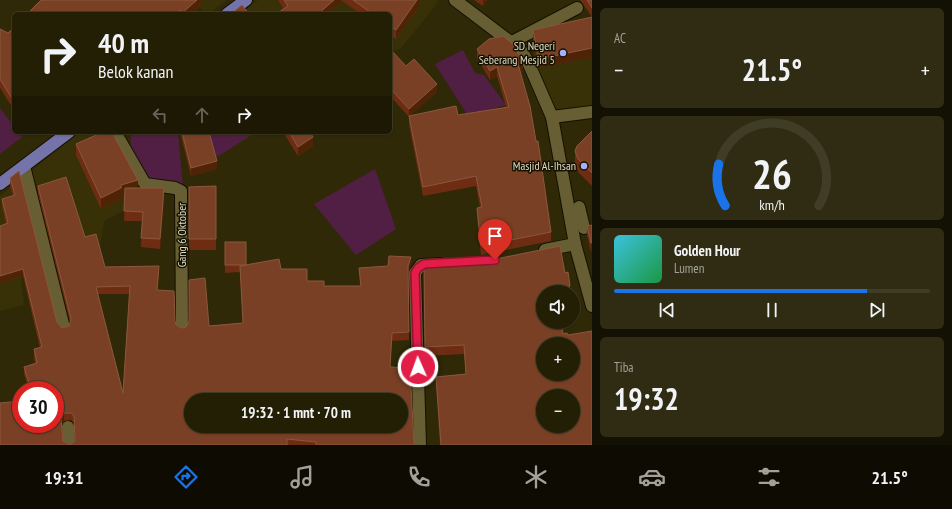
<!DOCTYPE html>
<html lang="id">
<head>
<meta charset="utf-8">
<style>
  :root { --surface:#231f05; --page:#2f2c13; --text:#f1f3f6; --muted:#a3a29a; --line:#403d27; --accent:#1a73e8 }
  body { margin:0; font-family:"PT Sans Narrow",sans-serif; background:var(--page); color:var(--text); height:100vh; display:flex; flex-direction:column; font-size:15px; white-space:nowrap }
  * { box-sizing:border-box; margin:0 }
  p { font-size:13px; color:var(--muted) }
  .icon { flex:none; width:22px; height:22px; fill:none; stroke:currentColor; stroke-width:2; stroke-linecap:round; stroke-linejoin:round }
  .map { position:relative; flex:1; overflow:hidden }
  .drawer { display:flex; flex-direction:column; gap:8px; padding:8px; background:#131103; width:360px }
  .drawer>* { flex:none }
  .top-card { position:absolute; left:12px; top:12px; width:380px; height:122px; border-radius:6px; box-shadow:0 1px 3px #0004,0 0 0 1px var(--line); background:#231f05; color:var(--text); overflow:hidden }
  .controls { position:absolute; left:536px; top:285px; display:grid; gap:8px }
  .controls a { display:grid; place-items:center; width:44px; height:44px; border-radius:50%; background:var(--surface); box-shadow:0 1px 3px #0004,0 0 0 1px var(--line); font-size:20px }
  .speed { position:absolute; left:12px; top:381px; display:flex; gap:8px; font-size:20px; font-weight:700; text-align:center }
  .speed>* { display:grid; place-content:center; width:52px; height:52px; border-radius:50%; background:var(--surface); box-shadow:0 1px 3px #0004,0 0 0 1px var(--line); line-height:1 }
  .speed .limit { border:6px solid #d22; background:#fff; color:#111 }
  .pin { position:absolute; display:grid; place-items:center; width:34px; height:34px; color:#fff; margin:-41px -17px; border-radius:50% 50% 50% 0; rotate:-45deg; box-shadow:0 0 4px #0007 }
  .pin .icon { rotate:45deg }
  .me { position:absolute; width:44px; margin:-22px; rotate:358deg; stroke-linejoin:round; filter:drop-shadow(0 0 3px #0008) }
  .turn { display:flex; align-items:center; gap:14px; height:84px; padding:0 20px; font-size:18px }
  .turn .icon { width:52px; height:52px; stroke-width:2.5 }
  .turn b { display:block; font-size:28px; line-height:34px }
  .lanes { display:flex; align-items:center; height:38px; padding:0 20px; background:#0003; justify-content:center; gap:20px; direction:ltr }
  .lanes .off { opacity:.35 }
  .big { font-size:30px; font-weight:700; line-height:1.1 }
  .drawer .widget { flex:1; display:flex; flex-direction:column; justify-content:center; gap:6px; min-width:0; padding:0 14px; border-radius:6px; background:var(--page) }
  .drawer .dial { align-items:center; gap:0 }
  .dial svg { height:104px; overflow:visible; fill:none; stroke:var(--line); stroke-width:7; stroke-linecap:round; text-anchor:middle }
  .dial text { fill:var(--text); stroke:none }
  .song { display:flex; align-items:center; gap:12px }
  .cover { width:48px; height:48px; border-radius:6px; background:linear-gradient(135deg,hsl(190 70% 55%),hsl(140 70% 35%)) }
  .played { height:4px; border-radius:2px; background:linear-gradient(90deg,var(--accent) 80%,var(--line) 80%) }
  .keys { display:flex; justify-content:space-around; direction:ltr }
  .heat { display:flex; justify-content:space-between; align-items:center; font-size:22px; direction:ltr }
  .trip { position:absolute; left:184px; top:393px; width:224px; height:40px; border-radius:20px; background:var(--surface); box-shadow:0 1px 3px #0004,0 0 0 1px var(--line); font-weight:700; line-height:40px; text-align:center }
  .menu { display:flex; height:64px; justify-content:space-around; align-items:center; background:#0e0c02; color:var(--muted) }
  .menu .icon { width:28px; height:28px }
  .menu .active { color:var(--accent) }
  .menu b { font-size:18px; color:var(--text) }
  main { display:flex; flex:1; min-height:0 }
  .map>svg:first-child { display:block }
</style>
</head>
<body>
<main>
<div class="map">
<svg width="592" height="445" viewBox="0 0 592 445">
  <rect width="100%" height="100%" fill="#2f2907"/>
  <g fill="#383107">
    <polygon points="194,0 227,0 208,14 205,14"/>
    <polygon points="258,0 438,0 433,9 401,48 390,53 390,14 240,14"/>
    <polygon points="592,23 592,108 555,110 537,69 530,37"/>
    <polygon points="80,132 123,132 119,135 144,200 104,221 96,270 53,283 21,276 24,305 0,311 0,196"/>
  </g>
  <g fill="#501f43">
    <polygon points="463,50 475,73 484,75 506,105 468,116 435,64"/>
    <polygon points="0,108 14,126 14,132 19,132 22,137 0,154"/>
    <polygon points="131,132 178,132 183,187 149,180 130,158"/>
    <polygon points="207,132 253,132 250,136 217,157 212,152"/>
    <polygon points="375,169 396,229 356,255 314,204"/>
  </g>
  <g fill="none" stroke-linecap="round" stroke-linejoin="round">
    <g stroke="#161100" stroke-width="14">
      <g id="minor">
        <polyline points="455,0 521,50 528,62 552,117 575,244 592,306"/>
        <polyline points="512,42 577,8"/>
        <polyline points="552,117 592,112"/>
        <polyline points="115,132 145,184 175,188 181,191 182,328"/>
        <polyline points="24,166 64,328"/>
        <polyline points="579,207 584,228"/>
        <polyline points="545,250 575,244"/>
        <polyline points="68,427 69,445"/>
        <polyline points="420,445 415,273 421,265 440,264"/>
      </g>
    </g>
    <g stroke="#161100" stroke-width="14">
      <g id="major">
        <polyline points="227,14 246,0"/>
        <polyline points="0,184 69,132"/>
      </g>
    </g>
    <use href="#minor" stroke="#675f33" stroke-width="12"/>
    <use href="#major" stroke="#7473aa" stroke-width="12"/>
  </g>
  <g fill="#6e2d12" fill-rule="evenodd">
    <polygon points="40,0 201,0 201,6 191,14 27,14 40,1"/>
    <polygon points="278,0 420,0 420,5 396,39 390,35 390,14 361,14 342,1 328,14 276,14 284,9"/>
    <polygon points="474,0 487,0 483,6"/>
    <polygon points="580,0 592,0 592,17 583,4"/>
    <polygon points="592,17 592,57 539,68 533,39 533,30"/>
    <polygon points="14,27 14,110 0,88 0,29 8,33"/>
    <polygon points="477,49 523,72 520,73 551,232 551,241 481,255 477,217 477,208 480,208 476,186 423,196 409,125 409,117 390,96 390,52 437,92 410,116 458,115 506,107 497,76 490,80 477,58"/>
    <polygon points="592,131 592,186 578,172 575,163 575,151"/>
    <polygon points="180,132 209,132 217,169 191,176"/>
    <polygon points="283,132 313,132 311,133 313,146 298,156"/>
    <polygon points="76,144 138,188 164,198 160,249 141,247 142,221 124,221 125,195 121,196 121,199 101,209 76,155"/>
    <path d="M10,178L57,322L62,328L69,326L70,322L38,193V186L85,237L105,267L159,274L157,290L175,321L176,325L182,328L243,323L240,272L225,273V242L246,265L281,269L307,281L324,286H360L359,268L411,264L408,273L409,340L392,341L390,367L414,445H0L55,390H29L24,374V367L35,363L34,357V349L40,348L23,276L0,283V226L6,224L2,206V199L13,196L10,186ZM98,294H129L123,393ZM71,420L74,423L75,441L70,445L63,441L61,426L64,421Z"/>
    <polygon points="216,186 216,250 189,250 189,187"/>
    <polygon points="592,225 592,251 591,252 587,235 587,226"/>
    <polygon points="424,265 565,273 570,286 570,292 543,292 563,334 592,445 440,445 436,385 436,377 466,374 464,354 425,356"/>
  </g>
  <g fill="#4f2406">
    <polygon points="197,0 201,0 201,6 191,14 182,14 182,13"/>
    <polygon points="334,0 342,0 342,1 328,14 318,14"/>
    <polygon points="417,0 420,0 420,5 396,39 396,30"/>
    <polygon points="483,0 487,0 483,6"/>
    <polygon points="180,10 180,14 175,14"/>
    <polygon points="592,48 592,57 539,68 539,59"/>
    <polygon points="523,63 523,72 518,73 518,64"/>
    <polygon points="497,67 497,76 490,80 490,71"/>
    <polygon points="437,84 437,92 409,117 409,109"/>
    <polygon points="313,137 313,146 298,156 298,147"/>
    <polygon points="217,161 217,169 191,176 191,168"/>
    <polygon points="138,180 138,191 121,196 121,199 101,209 101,198 121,185"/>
    <polygon points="164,188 164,198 160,249 160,239"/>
    <polygon points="591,243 592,243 592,251 591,252"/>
    <polygon points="411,257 411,264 408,273 408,266"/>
    <polygon points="23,269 23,276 0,283 0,276"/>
    <polygon points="64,413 64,421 61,427 61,420"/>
  </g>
  <g fill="#7a4025" stroke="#8a583e" fill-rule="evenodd">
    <polygon points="41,0 197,0 182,13 180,10 175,14 27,14"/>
    <polygon points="284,0 334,0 318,14 276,14 288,6"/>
    <polygon points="353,0 417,0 396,30 390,26 390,14 373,14"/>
    <polygon points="587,0 592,0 592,8"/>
    <polygon points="242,5 249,14 231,14"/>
    <polygon points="592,17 592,48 539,59 533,30"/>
    <polygon points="14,27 14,102 0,79 0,29 8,33"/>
    <polygon points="503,36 513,44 523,63 518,64 530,106 536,141 538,141 551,232 481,246 477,208 482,207 476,176 423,187 409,116 456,106 458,115 509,107 497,67 490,71 477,49 489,39"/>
    <polygon points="391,50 406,66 414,59 437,84 409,109 390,88 390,52"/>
    <polygon points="592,131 592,173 578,159 575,151 577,146"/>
    <polygon points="103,132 112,132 138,180 121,185 121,188 101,198 76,144"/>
    <polygon points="182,132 209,132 217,161 191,168"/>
    <polygon points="289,132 310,132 313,137 298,147"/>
    <path d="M19,171L57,322L62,328L69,326L71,319L38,186L66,177L85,237L96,234L105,267L159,266L157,290L174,291L175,321L176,325L182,328L186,327L189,321V280L205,278L209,326L243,323L240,266L279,259L281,269H307V281H324V286H361L359,268L388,266L389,256L411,257L408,266L409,332L392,333L390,367L410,368L414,445H316V442L287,439V445H0V403L21,401V424H55V390H31L24,367L37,363L34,349L42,347L23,269L0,276V226L8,223L2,199L15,195L10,178ZM130,286L123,393L96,287ZM191,400H401V426H191ZM64,413H71L74,416L75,441L70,445L63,441L61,420Z"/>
    <polygon points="216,186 216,239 189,239 189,187"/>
    <polygon points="125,188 164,188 160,239 141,238 143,212 124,211"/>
    <polygon points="592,225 592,243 591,243 587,226"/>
    <rect x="225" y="242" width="21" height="23"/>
    <path d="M560,246L565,273L568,272L570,286L557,288L558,292H543V322H562L563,334L567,333L568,335L592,331V445H441L436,377L466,374L464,345L425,347L424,265L426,263L486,261ZM543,344H573V374H543ZM543,396H573V426H543Z"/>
  </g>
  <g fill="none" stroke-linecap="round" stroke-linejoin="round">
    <g stroke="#92132f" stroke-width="10">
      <polyline id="route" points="418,367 415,273 418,268 424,264 495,260"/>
    </g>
    <use href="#route" stroke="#e11d48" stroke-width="7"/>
  </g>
  <g fill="#a8b0fc" stroke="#151202" stroke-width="1.5">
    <circle cx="563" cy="53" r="4"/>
    <circle cx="584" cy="166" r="4"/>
  </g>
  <g text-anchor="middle" stroke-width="3" stroke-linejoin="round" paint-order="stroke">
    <g font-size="12" fill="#dfdbc4" stroke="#151202" text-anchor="end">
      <text x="555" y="50">SD Negeri<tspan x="555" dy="14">Seberang Mesjid 5</tspan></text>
      <text x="576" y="170">Masjid Al-Ihsan</text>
    </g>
    <g font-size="12" fill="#dfdbc4" stroke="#151202">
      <text transform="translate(182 235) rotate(-90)" y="4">Gang 6 Oktober</text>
    </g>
  </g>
</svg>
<div class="controls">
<a><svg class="icon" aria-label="sound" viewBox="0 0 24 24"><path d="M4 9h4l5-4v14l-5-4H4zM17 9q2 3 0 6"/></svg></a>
<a>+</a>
<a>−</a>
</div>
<div class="speed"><div class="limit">30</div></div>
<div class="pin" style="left:495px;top:260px;background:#d93025"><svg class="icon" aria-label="arrive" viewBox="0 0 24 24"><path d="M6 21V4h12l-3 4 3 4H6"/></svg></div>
<svg class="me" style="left:418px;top:367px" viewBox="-20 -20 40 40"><circle r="17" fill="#e11d48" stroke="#fff" stroke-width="3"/><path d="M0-11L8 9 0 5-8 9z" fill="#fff"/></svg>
<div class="trip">19:32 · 1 mnt · 70 m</div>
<div class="top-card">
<div class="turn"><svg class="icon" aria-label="right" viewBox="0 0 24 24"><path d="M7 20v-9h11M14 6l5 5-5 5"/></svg><div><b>40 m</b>Belok kanan</div></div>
<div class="lanes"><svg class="icon off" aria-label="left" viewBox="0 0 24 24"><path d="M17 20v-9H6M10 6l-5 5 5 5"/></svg><svg class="icon off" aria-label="ahead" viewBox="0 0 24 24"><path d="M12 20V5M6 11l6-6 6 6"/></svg><svg class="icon" aria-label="right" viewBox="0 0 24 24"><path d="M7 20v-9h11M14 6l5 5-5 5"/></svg></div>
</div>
</div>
<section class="drawer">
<div class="widget"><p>AC</p>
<div class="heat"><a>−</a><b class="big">21.5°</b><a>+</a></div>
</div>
<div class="widget dial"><svg viewBox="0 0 100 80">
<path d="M14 69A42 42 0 1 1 86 69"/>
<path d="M14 69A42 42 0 0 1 9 37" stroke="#1a73e8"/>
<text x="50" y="56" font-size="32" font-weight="700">26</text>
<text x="50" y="72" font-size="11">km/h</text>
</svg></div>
<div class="widget">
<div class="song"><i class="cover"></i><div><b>Golden Hour</b><p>Lumen</p></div></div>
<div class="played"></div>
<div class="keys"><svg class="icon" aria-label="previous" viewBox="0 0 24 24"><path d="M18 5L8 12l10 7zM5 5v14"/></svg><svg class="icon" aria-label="pause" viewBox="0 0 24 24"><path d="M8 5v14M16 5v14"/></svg><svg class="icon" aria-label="next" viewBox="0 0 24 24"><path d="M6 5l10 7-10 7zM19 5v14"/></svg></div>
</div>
<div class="widget"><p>Tiba</p><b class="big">19:32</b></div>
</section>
</main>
<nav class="menu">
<b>19:31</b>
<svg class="icon active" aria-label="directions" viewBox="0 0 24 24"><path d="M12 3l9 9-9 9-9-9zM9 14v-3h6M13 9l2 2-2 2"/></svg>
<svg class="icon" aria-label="music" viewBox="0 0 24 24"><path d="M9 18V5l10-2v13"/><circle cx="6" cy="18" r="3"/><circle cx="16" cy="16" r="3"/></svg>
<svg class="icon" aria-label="phone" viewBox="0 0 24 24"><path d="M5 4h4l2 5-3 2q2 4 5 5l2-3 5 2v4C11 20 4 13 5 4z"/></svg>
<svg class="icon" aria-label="climate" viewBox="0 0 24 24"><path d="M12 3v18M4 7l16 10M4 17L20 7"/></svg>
<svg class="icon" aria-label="car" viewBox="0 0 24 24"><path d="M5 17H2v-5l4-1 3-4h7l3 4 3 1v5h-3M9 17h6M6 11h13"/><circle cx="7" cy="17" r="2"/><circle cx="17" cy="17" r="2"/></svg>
<svg class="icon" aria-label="filters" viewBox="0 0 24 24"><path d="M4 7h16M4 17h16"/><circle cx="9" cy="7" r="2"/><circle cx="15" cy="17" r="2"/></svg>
<b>21.5°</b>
</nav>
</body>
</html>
